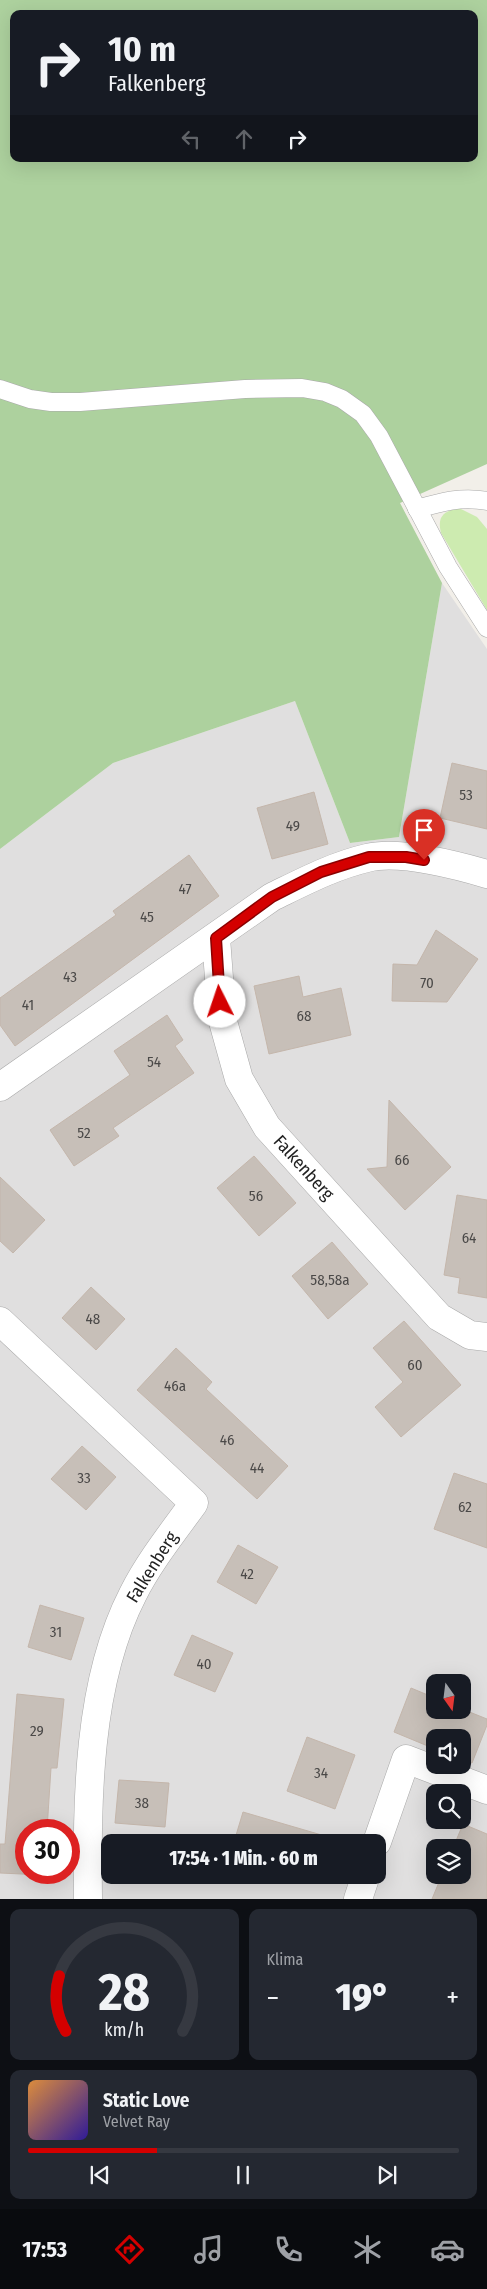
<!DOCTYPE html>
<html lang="de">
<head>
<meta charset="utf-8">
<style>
  :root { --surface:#171b24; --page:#242831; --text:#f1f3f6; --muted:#9ea1a6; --line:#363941; --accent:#d40000 }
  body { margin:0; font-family:"Fira Sans Condensed",sans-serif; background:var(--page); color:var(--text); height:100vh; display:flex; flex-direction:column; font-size:19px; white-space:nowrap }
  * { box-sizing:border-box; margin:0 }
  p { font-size:16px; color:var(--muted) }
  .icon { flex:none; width:28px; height:28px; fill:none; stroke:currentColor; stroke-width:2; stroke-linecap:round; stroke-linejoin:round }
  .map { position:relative; height:1899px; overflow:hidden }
  .panel { display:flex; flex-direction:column; gap:10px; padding:10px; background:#0d0f14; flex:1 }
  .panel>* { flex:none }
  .banner { position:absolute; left:10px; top:10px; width:468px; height:152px; border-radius:10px; box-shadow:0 5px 20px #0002; background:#171b24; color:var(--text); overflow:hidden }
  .needle { width:32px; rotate:166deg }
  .buttons { position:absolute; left:426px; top:1674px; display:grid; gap:10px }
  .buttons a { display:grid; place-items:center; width:45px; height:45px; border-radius:10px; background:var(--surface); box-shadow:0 5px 20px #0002; font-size:25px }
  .speed { position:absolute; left:15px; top:1819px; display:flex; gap:10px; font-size:25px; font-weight:700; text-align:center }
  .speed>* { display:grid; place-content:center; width:65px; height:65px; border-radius:50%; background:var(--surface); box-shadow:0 5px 20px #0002; line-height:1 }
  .speed .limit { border:8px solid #d22; background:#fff; color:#111 }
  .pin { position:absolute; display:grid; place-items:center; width:42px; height:42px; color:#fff; margin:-51px -21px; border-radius:50% 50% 50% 0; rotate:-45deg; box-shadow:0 0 5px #0007 }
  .pin .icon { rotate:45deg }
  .me { position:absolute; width:55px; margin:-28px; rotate:356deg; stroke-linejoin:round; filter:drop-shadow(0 0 4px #0008) }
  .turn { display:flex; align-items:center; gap:18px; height:105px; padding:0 15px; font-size:22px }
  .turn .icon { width:65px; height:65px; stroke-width:2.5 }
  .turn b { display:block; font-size:35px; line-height:42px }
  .lanes { display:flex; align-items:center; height:48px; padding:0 15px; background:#0003; justify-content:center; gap:25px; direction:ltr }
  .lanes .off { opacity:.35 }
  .big { font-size:38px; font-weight:800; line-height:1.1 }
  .panel .widget { flex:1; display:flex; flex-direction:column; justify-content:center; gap:8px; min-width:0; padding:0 18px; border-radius:10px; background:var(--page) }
  .panel .dial { align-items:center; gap:0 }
  .dial svg { height:130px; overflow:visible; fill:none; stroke:var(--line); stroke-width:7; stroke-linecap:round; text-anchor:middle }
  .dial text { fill:var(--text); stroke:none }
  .song { display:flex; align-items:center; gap:15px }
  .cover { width:60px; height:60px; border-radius:8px; background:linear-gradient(135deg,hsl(30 70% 55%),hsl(250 70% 35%)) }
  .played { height:5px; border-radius:2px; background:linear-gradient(90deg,var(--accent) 30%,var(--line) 30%) }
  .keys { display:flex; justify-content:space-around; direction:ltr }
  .heat { display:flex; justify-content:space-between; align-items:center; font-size:28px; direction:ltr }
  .panel .tiles { flex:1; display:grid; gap:10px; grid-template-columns:1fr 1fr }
  .widget:last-child { grid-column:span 2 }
  .trip { position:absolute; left:101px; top:1834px; width:285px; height:50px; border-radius:10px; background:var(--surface); box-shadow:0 5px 20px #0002; font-weight:800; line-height:50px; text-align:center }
  .tab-bar { display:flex; height:80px; justify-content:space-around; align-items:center; background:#090b0e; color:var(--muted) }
  .tab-bar .icon { width:35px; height:35px }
  .tab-bar .active { color:var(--accent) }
  .tab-bar b { font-size:22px; color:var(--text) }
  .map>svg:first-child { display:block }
</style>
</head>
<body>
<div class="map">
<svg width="487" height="1899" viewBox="0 0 487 1899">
  <rect width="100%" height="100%" fill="#f2efe9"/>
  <path fill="#e0dfdf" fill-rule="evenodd" d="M442,583L487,649V1899H0V849L113,763L295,701L350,843L399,837ZM435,1682H462V1710H435ZM435,1738H462V1765H435ZM435,1792H462V1820H435ZM26,1830H69V1872H26ZM110,1842H378V1875H110ZM435,1848H462V1875H435Z"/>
  <path fill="#cdebb0" d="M459,508L477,517L487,529V610L441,533C437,517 443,511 459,508Z"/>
  <path fill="#add19e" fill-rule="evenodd" d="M0,0H487V464L400,503L442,583L399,837L350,843L295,701L113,763L0,849ZM14,14H474V159H14Z"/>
  <g fill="#c7bfb8" stroke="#c4b6ab">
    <polygon points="452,763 487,771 487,829 440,818"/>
    <polygon points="314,792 328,844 272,859 257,808"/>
    <polygon points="189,855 219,896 15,1046 0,1025 0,998 116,915 113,911"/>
    <polygon points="436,930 478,959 447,1002 392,1001 393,964 417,965"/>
    <polygon points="299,976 303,997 341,988 351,1035 269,1054 254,986"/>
    <polygon points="167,1015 183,1040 175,1046 194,1073 113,1128 119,1136 74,1166 50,1130 130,1075 114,1051"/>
    <polygon points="389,1100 451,1167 405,1210 367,1169 387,1167"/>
    <polygon points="254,1156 296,1203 259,1236 217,1188"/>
    <polygon points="0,1177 45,1220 13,1253 0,1241"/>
    <polygon points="457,1195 487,1200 487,1298 458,1293 460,1278 444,1275"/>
    <polygon points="332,1242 368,1284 328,1319 292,1276"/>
    <polygon points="91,1287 125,1319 96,1350 62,1318"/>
    <polygon points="404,1321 461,1385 401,1437 375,1407 403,1382 373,1348"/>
    <polygon points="176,1348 212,1382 206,1389 288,1466 257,1499 137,1390"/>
    <polygon points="82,1446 116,1477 86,1510 51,1479"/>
    <polygon points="454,1473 487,1484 487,1548 434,1529"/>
    <polygon points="238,1545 278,1567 256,1604 217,1582"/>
    <polygon points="40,1605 84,1618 71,1660 28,1647"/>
    <polygon points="192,1635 233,1653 215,1692 174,1675"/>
    <polygon points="411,1688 435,1698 435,1710 462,1709 487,1719 487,1725 472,1763 462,1759 462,1738 435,1738 435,1749 394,1732"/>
    <polygon points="17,1694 64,1699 57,1768 51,1768 47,1830 26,1830 26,1872 45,1872 44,1875 0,1873 0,1844 5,1844"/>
    <polygon points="307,1737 355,1755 335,1809 287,1791"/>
    <polygon points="119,1780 169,1783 165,1827 115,1823"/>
    <polygon points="243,1812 325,1836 324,1842 234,1842"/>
    <polygon points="463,1824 487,1834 487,1899 432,1899 442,1875 462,1875 462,1848 453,1848"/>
  </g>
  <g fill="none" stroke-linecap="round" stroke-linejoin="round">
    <g stroke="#a9a9a9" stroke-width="19">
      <g id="service">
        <polyline points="0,389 30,399 51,402 80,402 245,389 302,388 325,392 342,399 363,414 379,436 448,567 487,628"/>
        <path d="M417,509C441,502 462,496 487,501"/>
      </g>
    </g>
    <g stroke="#a9a9a9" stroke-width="29">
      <g id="minor">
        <path id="s1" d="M216,938L222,1018L239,1079L267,1127L439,1317L470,1335L487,1337"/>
        <path d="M0,1087L272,897C303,882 333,866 367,858C398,850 456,865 487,874"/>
        <path d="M0,1321L194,1503C173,1532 149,1562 133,1594C87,1683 87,1801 88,1899"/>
        <polyline points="377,1842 406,1759 487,1790"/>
        <polyline points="358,1899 366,1875"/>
      </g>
    </g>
    <use href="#service" stroke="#fff" stroke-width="18"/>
    <use href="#minor" stroke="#fff" stroke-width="28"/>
  </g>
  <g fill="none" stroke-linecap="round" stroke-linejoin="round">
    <g stroke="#8a0000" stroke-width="12">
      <polyline id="route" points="220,1002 216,938 272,897 321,872 369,857 406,857 424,860"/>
    </g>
    <use href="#route" stroke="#d40000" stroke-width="9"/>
  </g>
  <g text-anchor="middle" stroke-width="4" stroke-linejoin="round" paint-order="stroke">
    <g font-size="15" fill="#4b4948">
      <text x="466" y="800">53</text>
      <text x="293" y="831">49</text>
      <text x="185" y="894">47</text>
      <text x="147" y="922">45</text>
      <text x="70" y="982">43</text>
      <text x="427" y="988">70</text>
      <text x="28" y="1010">41</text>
      <text x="304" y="1021">68</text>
      <text x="154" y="1067">54</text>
      <text x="84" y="1138">52</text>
      <text x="402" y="1165">66</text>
      <text x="256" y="1201">56</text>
      <text x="469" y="1243">64</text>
      <text x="330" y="1285">58,58a</text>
      <text x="93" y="1324">48</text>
      <text x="415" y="1370">60</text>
      <text x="175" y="1391">46a</text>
      <text x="227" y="1445">46</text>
      <text x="257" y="1473">44</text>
      <text x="84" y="1483">33</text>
      <text x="465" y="1512">62</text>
      <text x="247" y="1579">42</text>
      <text x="56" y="1637">31</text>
      <text x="204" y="1669">40</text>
      <text x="37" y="1736">29</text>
      <text x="321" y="1778">34</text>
      <text x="142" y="1808">38</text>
    </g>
    <g font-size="18" fill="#222" stroke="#fff">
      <text dy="6" stroke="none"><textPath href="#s1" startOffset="254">Falkenberg</textPath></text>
      <text transform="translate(152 1567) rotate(-58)" y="6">Falkenberg</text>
    </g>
  </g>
</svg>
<div class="buttons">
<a><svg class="needle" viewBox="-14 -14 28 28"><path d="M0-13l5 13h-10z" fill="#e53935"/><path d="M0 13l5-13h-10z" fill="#9ea1a6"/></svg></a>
<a><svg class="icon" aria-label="sound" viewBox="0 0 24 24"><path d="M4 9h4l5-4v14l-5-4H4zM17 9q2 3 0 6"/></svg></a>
<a><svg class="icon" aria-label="search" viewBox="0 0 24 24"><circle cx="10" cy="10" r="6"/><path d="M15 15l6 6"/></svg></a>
<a><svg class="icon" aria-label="layers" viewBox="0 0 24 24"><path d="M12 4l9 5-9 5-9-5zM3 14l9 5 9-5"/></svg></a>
</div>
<div class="speed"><div class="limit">30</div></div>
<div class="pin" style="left:424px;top:860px;background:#d93025"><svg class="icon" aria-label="arrive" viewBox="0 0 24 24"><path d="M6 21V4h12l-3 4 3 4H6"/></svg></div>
<svg class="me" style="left:220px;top:1002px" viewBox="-20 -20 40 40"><circle r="19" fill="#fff"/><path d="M0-13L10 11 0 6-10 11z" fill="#d40000"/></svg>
<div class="trip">17:54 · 1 Min. · 60 m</div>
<div class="banner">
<div class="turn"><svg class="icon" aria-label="right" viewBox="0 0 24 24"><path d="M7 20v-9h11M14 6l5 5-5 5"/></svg><div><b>10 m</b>Falkenberg</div></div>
<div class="lanes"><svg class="icon off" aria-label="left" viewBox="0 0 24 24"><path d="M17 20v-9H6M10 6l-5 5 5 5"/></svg><svg class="icon off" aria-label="ahead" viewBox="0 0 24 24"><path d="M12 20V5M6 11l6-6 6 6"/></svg><svg class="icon" aria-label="right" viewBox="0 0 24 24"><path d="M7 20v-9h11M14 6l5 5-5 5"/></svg></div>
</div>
</div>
<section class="panel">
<div class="tiles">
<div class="widget dial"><svg viewBox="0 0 100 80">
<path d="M14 69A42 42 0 1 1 86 69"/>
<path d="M14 69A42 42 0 0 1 10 35" stroke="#d40000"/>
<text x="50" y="56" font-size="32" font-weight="700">28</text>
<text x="50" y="72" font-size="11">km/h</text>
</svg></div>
<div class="widget"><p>Klima</p>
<div class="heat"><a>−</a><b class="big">19°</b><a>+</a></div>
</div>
<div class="widget">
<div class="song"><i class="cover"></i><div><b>Static Love</b><p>Velvet Ray</p></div></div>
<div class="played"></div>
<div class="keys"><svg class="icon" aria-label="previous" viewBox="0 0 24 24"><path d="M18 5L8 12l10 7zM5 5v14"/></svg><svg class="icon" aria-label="pause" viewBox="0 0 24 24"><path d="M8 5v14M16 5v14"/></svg><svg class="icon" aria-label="next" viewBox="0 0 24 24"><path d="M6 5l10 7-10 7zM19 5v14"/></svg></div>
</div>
</div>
</section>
<nav class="tab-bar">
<b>17:53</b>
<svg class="icon active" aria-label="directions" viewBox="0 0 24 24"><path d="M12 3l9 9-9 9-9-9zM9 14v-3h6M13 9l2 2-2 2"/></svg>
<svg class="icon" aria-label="music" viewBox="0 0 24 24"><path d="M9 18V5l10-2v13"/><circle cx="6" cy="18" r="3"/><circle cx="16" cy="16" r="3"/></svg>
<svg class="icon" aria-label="phone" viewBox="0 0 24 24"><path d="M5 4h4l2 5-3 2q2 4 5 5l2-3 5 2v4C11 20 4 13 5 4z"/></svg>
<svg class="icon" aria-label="climate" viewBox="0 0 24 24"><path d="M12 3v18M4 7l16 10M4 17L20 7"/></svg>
<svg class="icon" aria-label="car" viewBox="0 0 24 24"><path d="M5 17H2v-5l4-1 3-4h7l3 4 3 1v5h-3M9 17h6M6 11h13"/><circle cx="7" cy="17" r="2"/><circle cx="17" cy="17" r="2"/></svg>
</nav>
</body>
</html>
